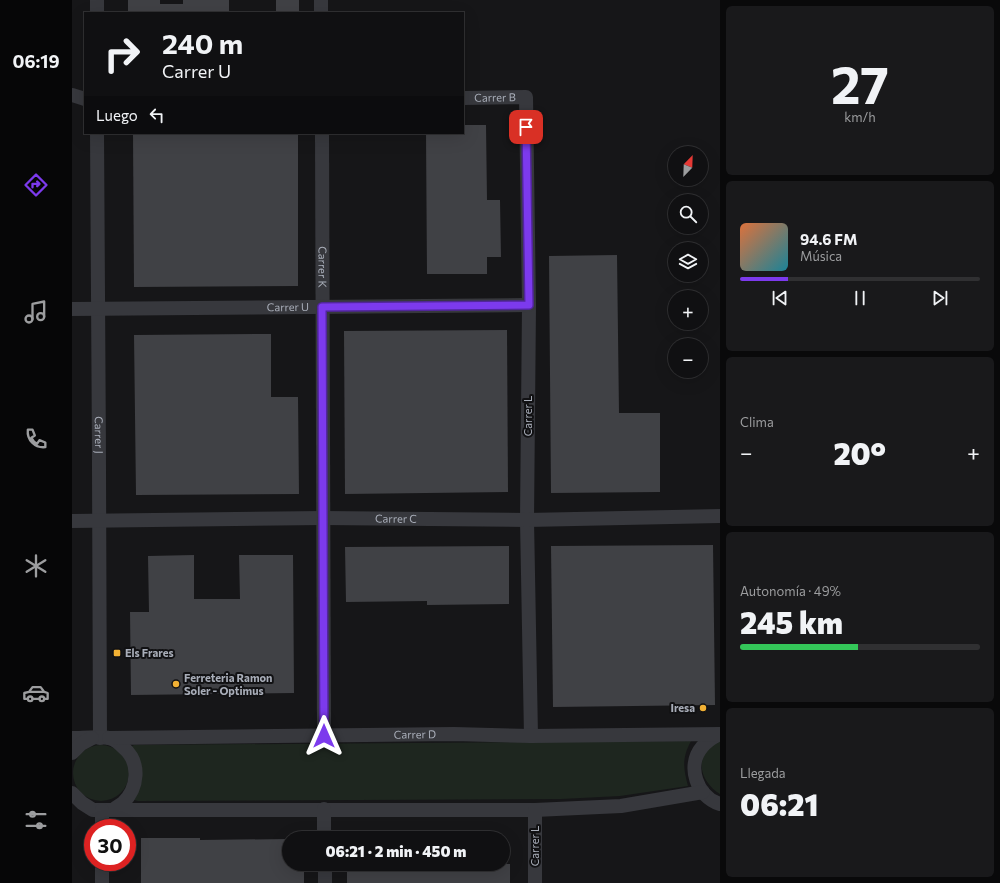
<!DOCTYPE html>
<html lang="es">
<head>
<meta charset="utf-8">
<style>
  :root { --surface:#101012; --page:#19191b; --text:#f1f3f6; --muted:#9c9d9f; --line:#303032; --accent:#7c3aed }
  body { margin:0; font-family:Commissioner,sans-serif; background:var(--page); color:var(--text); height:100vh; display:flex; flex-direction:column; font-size:15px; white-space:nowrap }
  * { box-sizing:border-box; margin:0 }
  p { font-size:13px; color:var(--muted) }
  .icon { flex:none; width:22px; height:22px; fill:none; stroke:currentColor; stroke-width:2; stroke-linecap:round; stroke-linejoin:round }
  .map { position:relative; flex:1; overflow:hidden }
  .panel { display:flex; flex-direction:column; gap:6px; padding:6px; background:#09090a; width:280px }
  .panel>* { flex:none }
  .hud { position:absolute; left:12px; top:12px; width:380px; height:122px; border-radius:0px; box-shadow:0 4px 16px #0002,0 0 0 1px var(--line); background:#101012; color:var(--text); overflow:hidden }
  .needle { width:26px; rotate:23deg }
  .buttons { position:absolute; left:596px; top:146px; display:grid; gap:8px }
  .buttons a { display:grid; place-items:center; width:40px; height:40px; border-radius:50%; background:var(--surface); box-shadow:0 4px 16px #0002,0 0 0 1px var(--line); font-size:20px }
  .speed { position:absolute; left:12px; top:819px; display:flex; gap:8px; font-size:20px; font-weight:700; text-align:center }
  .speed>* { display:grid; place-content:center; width:52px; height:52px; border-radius:50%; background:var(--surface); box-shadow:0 4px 16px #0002,0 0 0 1px var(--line); line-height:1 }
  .speed .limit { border:6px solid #d22; background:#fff; color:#111 }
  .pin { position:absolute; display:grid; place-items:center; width:34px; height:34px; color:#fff; margin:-17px; border-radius:8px; box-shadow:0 2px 6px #0006 }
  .me { position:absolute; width:44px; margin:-22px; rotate:0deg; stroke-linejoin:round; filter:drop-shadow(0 0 3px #0008) }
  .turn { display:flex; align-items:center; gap:14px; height:84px; padding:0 12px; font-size:18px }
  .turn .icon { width:52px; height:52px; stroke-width:2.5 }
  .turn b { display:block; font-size:28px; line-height:34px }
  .then { display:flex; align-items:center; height:38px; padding:0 12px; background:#0003; gap:8px; font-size:15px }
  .big { font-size:30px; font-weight:800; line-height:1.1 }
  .panel .widget { flex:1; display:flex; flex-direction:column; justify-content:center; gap:6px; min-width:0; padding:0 14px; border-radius:6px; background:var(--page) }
  .panel .dial { align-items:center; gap:0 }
  .dial b { font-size:52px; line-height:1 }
  .song { display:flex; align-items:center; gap:12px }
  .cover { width:48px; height:48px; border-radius:6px; background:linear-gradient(135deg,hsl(20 70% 55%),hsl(190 70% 35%)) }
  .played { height:4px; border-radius:2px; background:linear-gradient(90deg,var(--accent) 20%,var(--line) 20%) }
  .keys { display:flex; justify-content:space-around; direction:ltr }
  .heat { display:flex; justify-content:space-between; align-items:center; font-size:22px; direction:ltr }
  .charge { height:6px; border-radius:3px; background:linear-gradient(90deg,#34c759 49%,var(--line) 0) }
  .trip { position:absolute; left:210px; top:831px; width:228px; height:40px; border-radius:20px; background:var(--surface); box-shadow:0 4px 16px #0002,0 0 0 1px var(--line); font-weight:800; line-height:40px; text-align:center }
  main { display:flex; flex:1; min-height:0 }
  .menu { display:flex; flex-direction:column; width:72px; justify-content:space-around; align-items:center; background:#060607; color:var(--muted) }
  .menu .icon { width:28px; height:28px }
  .menu .on { color:var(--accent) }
  .menu b { font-size:18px; color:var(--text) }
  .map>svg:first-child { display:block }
</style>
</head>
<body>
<main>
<nav class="menu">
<b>06:19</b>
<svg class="icon on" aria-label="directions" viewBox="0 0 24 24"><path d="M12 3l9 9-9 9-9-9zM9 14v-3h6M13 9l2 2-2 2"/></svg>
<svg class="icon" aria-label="music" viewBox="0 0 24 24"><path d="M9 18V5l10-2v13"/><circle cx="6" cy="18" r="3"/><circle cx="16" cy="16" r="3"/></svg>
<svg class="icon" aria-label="phone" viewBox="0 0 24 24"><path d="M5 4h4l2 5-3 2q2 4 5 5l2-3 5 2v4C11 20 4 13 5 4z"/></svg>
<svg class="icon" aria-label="climate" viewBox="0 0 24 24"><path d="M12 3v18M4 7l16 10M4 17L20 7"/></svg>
<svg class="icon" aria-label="car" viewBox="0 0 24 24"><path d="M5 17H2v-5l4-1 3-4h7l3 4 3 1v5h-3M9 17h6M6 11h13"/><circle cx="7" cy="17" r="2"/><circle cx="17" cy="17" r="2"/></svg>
<svg class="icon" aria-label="filters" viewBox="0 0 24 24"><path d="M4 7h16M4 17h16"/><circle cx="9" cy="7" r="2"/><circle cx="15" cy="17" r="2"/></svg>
</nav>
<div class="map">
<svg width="648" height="883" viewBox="0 0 648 883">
  <rect width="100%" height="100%" fill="#161618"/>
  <g fill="#1e261f">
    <path d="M648,740V794C632,784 622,764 637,748C640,745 645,742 648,740Z"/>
    <path d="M619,741C610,758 611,767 616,786L548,796L489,799L66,801L62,800L60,746L62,745Z"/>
    <circle cx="29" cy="773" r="28"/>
  </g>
  <g fill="#404145">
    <polygon points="56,0 88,0 88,4 111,4 111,0 157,0 157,13 56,13"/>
    <rect x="204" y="0" width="23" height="13"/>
    <polygon points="391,125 414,125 415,200 428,200 429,257 415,257 415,274 355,274 354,133 391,133"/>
    <polygon points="61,133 226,133 226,286 62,287"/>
    <polygon points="545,255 547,413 588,413 588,492 479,493 477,256"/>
    <polygon points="435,330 436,492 273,494 272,331"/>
    <polygon points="199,334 199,397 226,397 227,494 64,495 62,335"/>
    <polygon points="641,545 643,705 481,707 479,546"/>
    <polygon points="437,546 437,604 355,605 355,601 274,602 273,547"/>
    <polygon points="122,555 122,599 168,599 167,555 221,555 222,693 59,695 58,612 77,612 76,556"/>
    <polygon points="69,838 128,838 128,840 217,839 217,864 232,864 232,883 69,883"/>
    <rect x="275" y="864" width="163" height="19"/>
  </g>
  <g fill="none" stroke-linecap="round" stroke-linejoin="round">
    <g stroke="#37383d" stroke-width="14">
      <polyline points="25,0 25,13"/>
      <polyline points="249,0 249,13"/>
      <polyline points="0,95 13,99"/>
      <path id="s1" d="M391,98L454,97L457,305L455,520L459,736"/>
      <path id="s2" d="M25,133C26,335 28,536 28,738"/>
      <path id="s3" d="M250,133L252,737"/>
      <path id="s4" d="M0,309L457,305"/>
      <path id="s5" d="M0,521L251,518L455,520L648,516"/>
      <path d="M648,734C641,737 635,741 630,747C614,766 625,797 648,804"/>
      <path d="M0,738C9,738 29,736 37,738C43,739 48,744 52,748C69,763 66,788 51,803C48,805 44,807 41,810"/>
      <path id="s6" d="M37,738L382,734L459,736L648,734"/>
      <polyline points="0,753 9,744 20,738"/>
      <polyline points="0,793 10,803 21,810 463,810 549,806 631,792"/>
      <polyline points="252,809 252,838"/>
      <polyline points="30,828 30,810"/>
      <polyline points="30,862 30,883"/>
      <polyline points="253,864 253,883"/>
      <polyline points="463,883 463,810"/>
    </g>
  </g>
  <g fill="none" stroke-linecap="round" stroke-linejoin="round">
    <g stroke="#51269a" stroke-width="10">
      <polyline id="route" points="252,736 250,307 457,305 454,127"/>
    </g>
    <use href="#route" stroke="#7c3aed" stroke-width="7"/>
  </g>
  <g fill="#f2b134" stroke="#111113" stroke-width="1.5">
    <rect x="41" y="649" width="8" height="8" rx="2"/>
    <circle cx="104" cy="684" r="4"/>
    <circle cx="631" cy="708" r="4"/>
  </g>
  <g text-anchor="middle" stroke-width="4" stroke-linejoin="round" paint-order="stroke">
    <g font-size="11" fill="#a8adb8" stroke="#111113">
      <text dy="4" stroke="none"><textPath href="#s1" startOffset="32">Carrer B</textPath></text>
      <text dy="4" stroke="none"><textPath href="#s3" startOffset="134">Carrer K</textPath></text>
      <text dy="4" stroke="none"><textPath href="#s4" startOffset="216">Carrer U</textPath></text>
      <text transform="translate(456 416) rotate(-90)" y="4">Carrer L</text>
      <text dy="4" stroke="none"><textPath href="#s2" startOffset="302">Carrer J</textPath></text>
      <text dy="4" stroke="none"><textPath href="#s5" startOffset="324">Carrer C</textPath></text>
      <text dy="4" stroke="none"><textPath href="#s6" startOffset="306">Carrer D</textPath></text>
      <text transform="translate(463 846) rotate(-90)" y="4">Carrer L</text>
    </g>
    <g font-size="11" font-weight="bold" fill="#a8adb8" stroke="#111113" text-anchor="start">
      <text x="53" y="657">Els Frares</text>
      <text x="112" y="682">Ferreteria Ramon<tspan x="112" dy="13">Soler - Optimus</tspan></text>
      <text x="623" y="712" text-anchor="end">Iresa</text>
    </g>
  </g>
</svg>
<div class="buttons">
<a><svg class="needle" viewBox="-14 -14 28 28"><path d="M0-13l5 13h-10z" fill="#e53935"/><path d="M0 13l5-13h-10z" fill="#9c9d9f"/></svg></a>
<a><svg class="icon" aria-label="search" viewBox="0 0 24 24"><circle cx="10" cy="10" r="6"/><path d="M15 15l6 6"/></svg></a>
<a><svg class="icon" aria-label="layers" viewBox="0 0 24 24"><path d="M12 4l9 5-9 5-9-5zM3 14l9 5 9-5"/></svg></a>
<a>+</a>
<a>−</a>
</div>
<div class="speed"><div class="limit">30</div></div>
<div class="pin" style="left:454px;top:127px;background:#d93025"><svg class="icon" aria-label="arrive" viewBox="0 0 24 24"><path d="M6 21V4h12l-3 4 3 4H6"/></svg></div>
<svg class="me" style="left:252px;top:736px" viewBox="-20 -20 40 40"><path d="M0-17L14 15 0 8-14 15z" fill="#7c3aed" stroke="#fff" stroke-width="4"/></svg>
<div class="trip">06:21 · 2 min · 450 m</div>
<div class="hud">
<div class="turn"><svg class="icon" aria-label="right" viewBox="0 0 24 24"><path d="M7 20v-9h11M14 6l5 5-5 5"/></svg><div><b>240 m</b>Carrer U</div></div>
<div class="then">Luego<svg class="icon" aria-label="left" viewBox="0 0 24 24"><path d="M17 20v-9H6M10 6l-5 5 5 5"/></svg></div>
</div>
</div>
<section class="panel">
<div class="widget dial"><b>27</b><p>km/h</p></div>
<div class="widget">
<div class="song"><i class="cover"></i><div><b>94.6 FM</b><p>Música</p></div></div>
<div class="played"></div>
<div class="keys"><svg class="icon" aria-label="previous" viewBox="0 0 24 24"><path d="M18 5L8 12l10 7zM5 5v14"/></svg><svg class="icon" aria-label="pause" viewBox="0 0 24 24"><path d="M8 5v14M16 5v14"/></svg><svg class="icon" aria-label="next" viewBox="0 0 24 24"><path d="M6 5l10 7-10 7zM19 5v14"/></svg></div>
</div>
<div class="widget"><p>Clima</p>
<div class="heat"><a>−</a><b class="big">20°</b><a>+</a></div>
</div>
<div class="widget"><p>Autonomía · 49%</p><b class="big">245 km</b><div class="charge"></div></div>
<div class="widget"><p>Llegada</p><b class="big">06:21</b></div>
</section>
</main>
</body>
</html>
